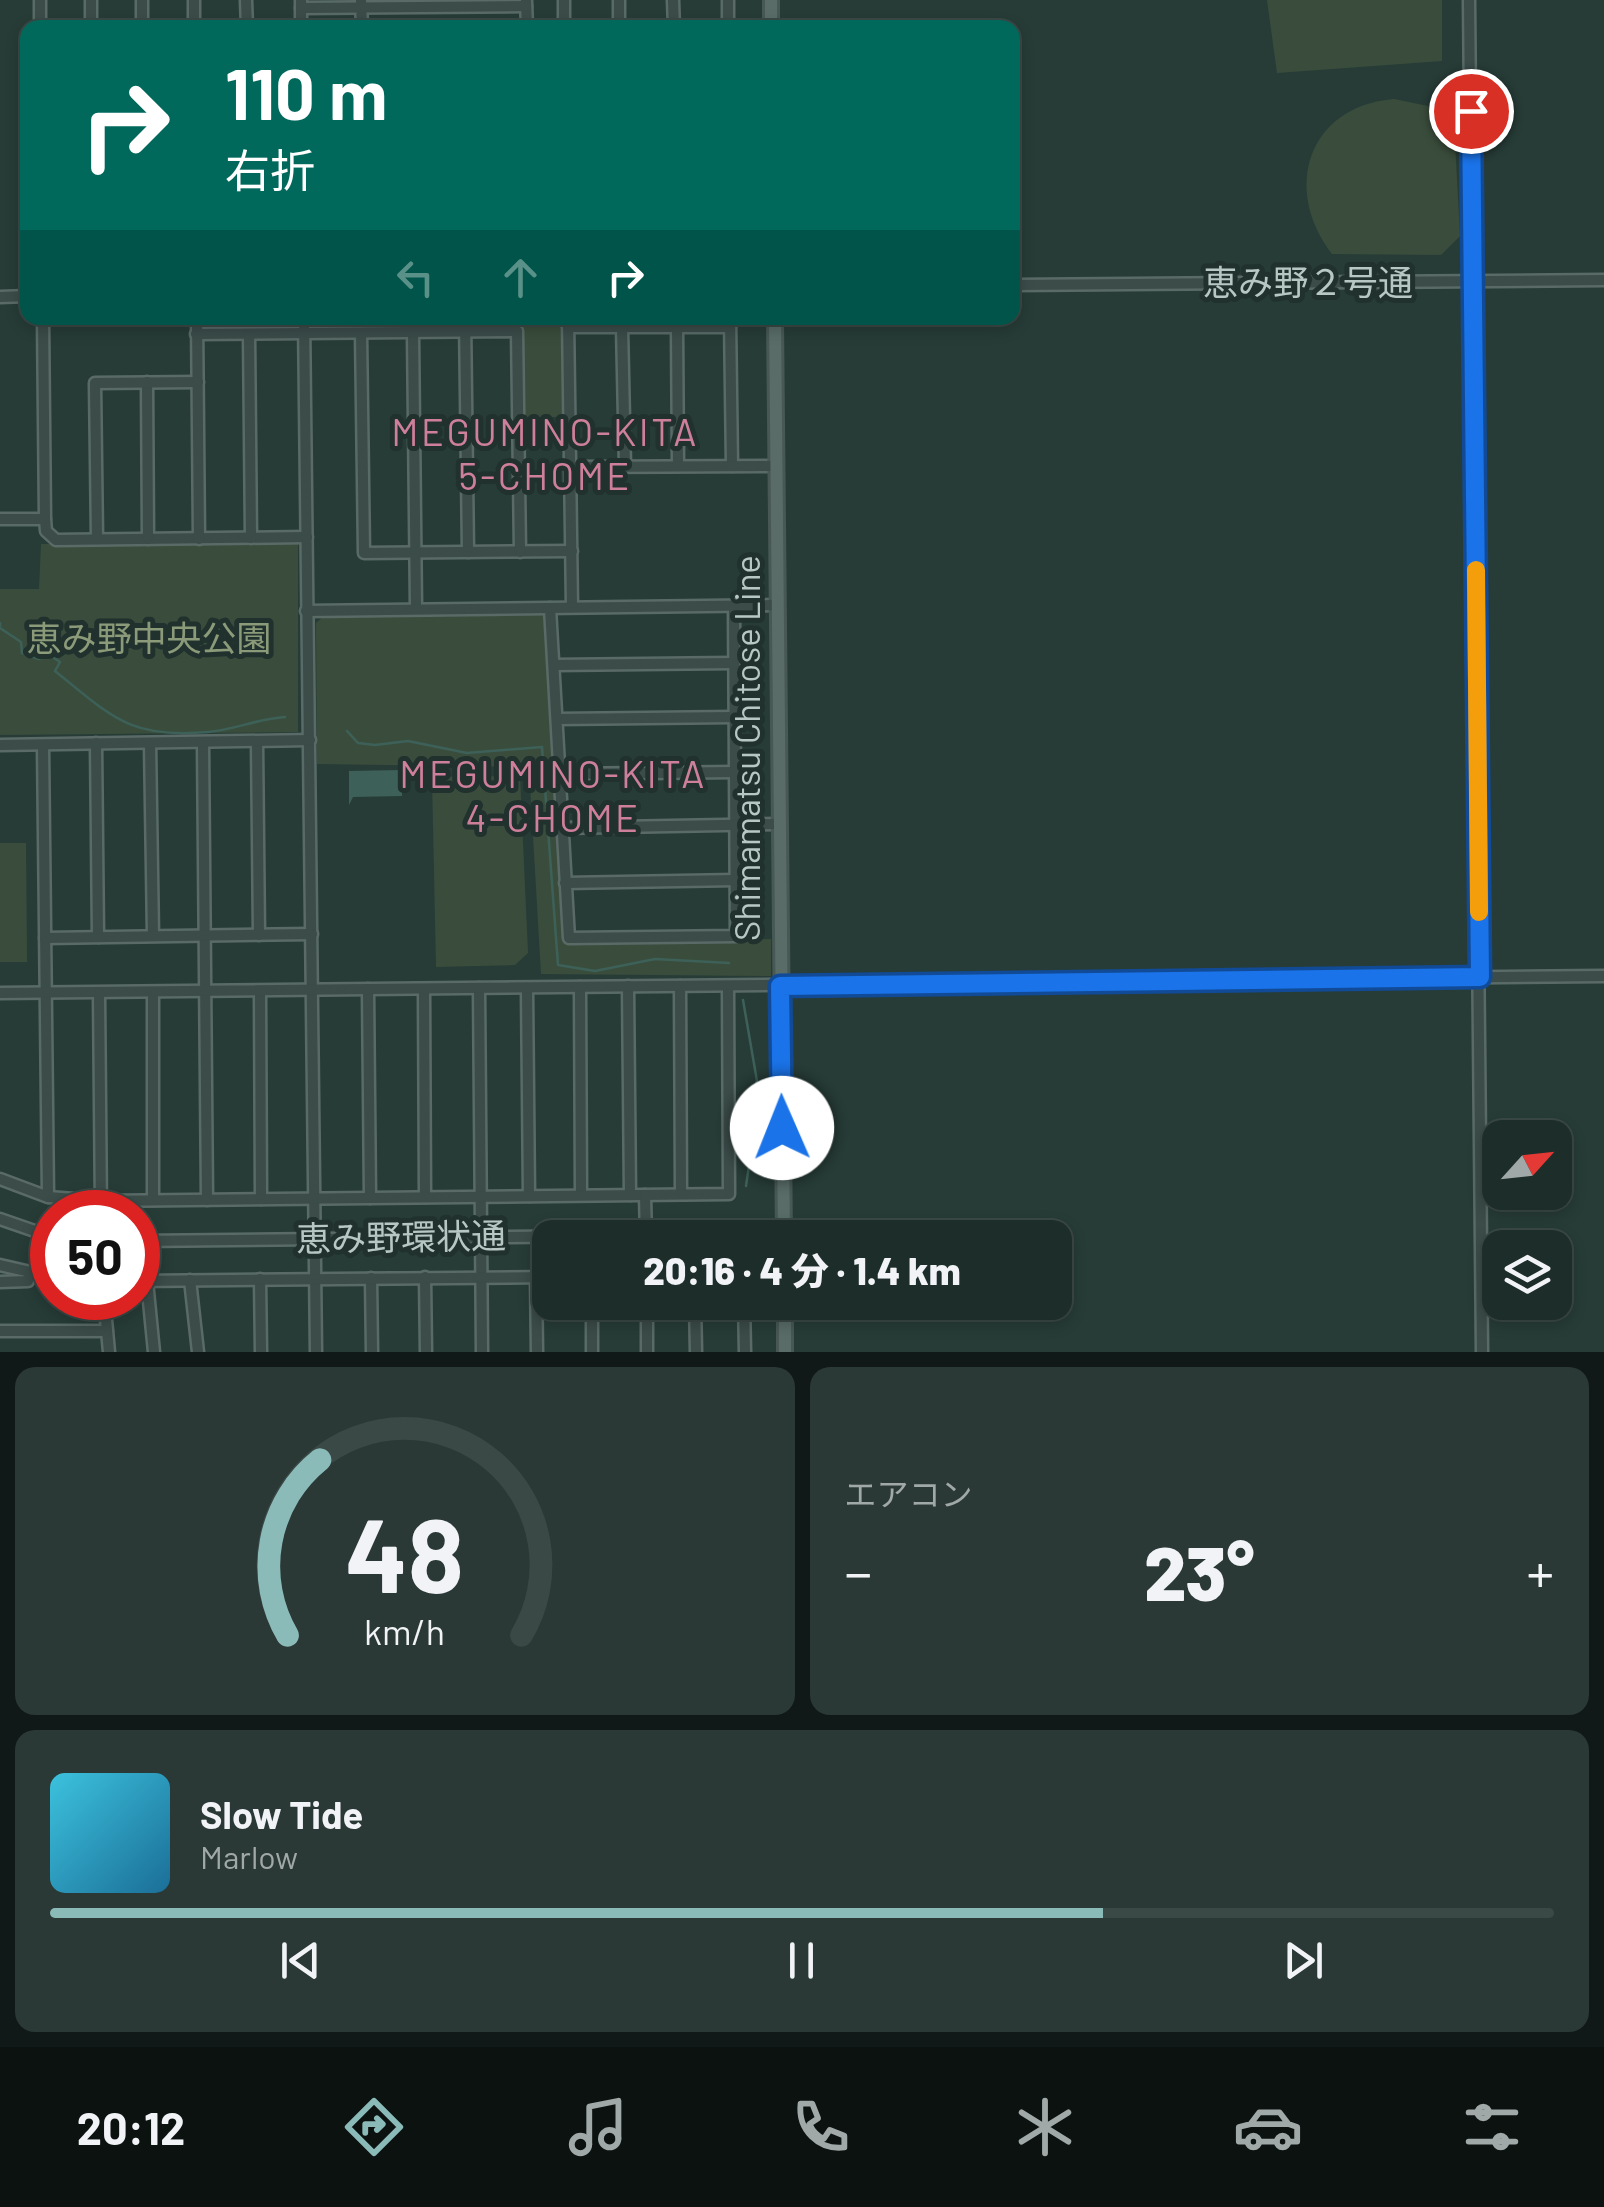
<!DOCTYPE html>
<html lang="ja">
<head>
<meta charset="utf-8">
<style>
  :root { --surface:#1d2d29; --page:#2a3935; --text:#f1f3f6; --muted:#a0a8a8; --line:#3b4946; --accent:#8bbbb9 }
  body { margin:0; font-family:Barlow,"Noto Sans JP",sans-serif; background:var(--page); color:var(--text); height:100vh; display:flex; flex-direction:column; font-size:38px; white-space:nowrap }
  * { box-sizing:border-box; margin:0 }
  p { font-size:32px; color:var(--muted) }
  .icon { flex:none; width:55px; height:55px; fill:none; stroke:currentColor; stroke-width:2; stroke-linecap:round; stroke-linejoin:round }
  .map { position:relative; height:1352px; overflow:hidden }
  .drawer { display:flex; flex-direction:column; gap:15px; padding:15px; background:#101917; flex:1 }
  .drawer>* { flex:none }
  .banner { position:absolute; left:20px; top:20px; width:1000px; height:305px; border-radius:20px; box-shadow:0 5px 15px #0003,0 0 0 2px var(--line); background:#00695c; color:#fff; overflow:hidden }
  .needle { width:65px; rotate:63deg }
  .buttons { position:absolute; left:1482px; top:1120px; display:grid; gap:20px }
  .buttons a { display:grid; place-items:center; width:90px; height:90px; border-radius:20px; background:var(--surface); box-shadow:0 5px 15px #0003,0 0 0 2px var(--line); font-size:50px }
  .speed { position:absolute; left:30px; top:1190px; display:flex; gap:20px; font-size:50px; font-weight:700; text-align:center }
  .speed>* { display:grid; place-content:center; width:130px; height:130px; border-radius:50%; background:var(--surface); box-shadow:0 5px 15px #0003,0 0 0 2px var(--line); line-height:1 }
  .speed .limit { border:15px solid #d22; background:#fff; color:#111 }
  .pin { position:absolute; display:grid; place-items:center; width:85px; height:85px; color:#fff; margin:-42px; border:5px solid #fff; border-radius:50%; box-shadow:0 2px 10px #0007 }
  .me { position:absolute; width:110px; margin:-55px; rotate:359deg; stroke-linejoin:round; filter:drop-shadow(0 0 8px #0008) }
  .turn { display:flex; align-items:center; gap:35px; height:210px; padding:0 40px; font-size:45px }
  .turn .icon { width:130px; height:130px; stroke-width:2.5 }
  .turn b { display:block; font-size:70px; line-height:85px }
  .lanes { display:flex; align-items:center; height:95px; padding:0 40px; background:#0003; justify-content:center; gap:50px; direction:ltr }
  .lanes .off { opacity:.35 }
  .big { font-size:75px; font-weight:800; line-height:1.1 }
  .drawer .tile { flex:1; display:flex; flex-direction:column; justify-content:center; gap:15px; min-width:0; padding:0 35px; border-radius:20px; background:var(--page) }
  .drawer .dial { align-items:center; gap:0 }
  .dial svg { height:260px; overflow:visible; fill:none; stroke:var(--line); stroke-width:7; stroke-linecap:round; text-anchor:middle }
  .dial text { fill:var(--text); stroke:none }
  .song { display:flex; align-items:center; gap:30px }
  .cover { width:120px; height:120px; border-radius:15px; background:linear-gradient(135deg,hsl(190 70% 55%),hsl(200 70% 35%)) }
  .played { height:10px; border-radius:5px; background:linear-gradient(90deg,var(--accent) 70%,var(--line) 70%) }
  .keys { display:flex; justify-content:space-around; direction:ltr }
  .heat { display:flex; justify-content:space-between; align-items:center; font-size:55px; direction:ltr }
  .drawer .tiles { flex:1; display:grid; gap:15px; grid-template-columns:1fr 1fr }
  .tile:last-child { grid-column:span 2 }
  .trip { position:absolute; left:532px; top:1220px; width:540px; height:100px; border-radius:20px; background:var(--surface); box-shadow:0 5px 15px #0003,0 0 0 2px var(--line); font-weight:800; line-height:100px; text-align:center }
  .menu { display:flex; height:160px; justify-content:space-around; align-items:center; background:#0c1210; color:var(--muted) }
  .menu .icon { width:70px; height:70px }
  .menu .current { color:var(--accent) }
  .menu b { font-size:45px; color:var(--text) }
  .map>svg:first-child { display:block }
</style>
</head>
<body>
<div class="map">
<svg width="1604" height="1352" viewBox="0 0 1604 1352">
  <rect width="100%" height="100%" fill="#273c37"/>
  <g fill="#3a4d3c">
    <polygon points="1267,0 1442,0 1442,61 1277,73"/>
    <path d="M1394,99L1428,106L1454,124L1460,236L1441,255L1332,254C1282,190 1307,106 1394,99Z"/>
    <polygon points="522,327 564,327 565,417 523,417"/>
    <polygon points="298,542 298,732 0,735 0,589 39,589 41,544"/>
    <polygon points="327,613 545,615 563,942 771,939 771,976 541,974 529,767 317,764 316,623"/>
    <polygon points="520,776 528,953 515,965 436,967 432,777"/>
    <polygon points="0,843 26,843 27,962 0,962"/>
  </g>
  <polygon fill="#3d6159" points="402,770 402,796 353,797 349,805 349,771"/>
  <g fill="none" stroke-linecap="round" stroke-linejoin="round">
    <g stroke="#3d6159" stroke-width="2.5">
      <polyline points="0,623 0,626"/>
      <path d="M0,628L21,642L22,653L39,659L47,653L60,662L55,671C112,717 130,739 208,732C234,730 256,719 285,717"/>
      <polyline points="347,731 358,743 375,745 408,741 467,753 542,747 558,965 595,971 655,959 729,963"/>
      <polyline points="743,1000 757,1081 746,1110 751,1152 746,1186"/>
    </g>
    <g stroke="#596a67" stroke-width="15">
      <g id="minor">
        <polyline points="40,0 40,28"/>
        <polyline points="91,0 91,28"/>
        <polyline points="142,0 142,28"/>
        <polyline points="194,0 194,28"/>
        <polyline points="246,0 247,28"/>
        <polyline points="301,0 301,28"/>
        <polyline points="564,0 564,28"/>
        <polyline points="619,0 619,28"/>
        <polyline points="673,0 674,28"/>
        <polyline points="728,0 728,28"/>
        <polyline points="1469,0 1482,1352"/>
        <polyline points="361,1 362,28"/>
        <polyline points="526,1 527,28"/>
        <polyline points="301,8 526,6"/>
        <polyline points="1012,285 1604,280"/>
        <polyline points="0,297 28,296"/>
        <polyline points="43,318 45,519 46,531 56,540 307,537"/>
        <polyline points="197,318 199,539"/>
        <polyline points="304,318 316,1352"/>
        <polyline points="465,318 468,552"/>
        <polyline points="568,318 572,607"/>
        <polyline points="730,318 732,466"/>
        <polyline points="568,327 730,327"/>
        <polyline points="622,327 625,466"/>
        <polyline points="677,327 678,466"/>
        <polyline points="361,333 364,553 572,551"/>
        <polyline points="413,333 416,608"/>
        <polyline points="196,334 517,331 520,552"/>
        <polyline points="249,334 251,538"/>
        <polyline points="147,382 148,539"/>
        <polyline points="571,467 775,466"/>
        <polyline points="0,519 45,519"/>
        <polyline points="97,538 95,383 198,382"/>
        <polyline points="550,608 569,938 736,936 734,606"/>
        <polyline points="306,611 777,605"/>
        <polyline points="554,665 733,663"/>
        <polyline points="558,719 734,717"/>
        <polyline points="257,742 259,935"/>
        <polyline points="96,743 98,937"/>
        <polyline points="150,743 153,935"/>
        <polyline points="203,743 207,1200"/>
        <polyline points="0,745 310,740"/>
        <polyline points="43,745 48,1197"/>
        <polyline points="560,774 735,772"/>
        <polyline points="563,828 780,824"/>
        <polyline points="565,883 736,880"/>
        <polyline points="45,938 312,934"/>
        <polyline points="628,986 630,1195"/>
        <polyline points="680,986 681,1194"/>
        <polyline points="580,987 581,1195"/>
        <polyline points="479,988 482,1352"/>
        <polyline points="368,989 370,1198"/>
        <polyline points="424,989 425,1197"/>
        <polyline points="527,989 529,1196"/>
        <polyline points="260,991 261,1199"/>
        <polyline points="0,993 1604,976"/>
        <polyline points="99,993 101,1212"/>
        <polyline points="153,993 153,1200"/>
        <polyline points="0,1179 48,1197 101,1201 729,1194 728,987"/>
        <polyline points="645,1195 646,1238"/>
        <polyline points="0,1219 52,1237"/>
        <polyline points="138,1241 784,1234"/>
        <polyline points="0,1265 52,1277"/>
        <polyline points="425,1277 426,1352"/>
        <polyline points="536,1277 537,1352"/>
        <polyline points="371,1278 372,1352"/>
        <polyline points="260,1279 261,1352"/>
        <polyline points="190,1280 198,1352"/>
        <polyline points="138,1281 550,1277"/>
        <polyline points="147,1281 154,1352"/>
        <polyline points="0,1282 28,1281 30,1274"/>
        <polyline points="104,1298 109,1352"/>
        <polyline points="592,1302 592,1352"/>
        <polyline points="647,1302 647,1352"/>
        <polyline points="695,1302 696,1352"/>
        <polyline points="744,1302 745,1352"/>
        <polyline points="0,1331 107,1331"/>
      </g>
    </g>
    <g stroke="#475855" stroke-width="18">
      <g id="major">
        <polyline points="771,0 771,28"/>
        <polyline points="775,318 784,1238"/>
        <polyline points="785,1302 785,1352"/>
      </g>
    </g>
    <use href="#minor" stroke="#3b4c49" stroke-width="10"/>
    <use href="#major" stroke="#596c68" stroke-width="12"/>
  </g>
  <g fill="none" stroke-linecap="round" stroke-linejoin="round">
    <g stroke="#114b97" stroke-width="25">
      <polyline id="route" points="782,1128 780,986 1480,977 1471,111"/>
    </g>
    <use href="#route" stroke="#1a73e8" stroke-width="18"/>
    <polyline stroke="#f59e0b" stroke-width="18" points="1476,570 1479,912"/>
  </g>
  <g text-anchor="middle" stroke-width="10" stroke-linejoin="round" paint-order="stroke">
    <g font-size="35" fill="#b7c7c4" stroke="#20312e">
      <text x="1308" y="295">恵み野２号通</text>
      <text transform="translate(748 748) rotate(-90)" y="12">Shimamatsu Chitose Line</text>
      <text transform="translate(401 1238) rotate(-1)" y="12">恵み野環状通</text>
    </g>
    <g font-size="35" fill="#8b9a78" stroke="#20312e">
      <text x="149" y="651">恵み野中央公園</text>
    </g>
    <g font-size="38" letter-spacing="2.5" fill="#ce7f9a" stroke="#20312e">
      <text x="545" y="446">MEGUMINO-KITA<tspan x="545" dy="44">5-CHOME</tspan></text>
      <text x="553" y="788">MEGUMINO-KITA<tspan x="553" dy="44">4-CHOME</tspan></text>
    </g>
  </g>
</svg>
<div class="buttons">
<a><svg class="needle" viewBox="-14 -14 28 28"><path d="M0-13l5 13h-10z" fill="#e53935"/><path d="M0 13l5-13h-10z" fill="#a0a8a8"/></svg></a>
<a><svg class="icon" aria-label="layers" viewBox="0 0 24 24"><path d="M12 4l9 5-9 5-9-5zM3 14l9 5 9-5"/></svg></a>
</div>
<div class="speed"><div class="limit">50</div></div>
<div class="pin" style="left:1471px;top:111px;background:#d93025"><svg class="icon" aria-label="arrive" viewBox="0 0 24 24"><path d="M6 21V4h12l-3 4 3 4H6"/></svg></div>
<svg class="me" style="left:782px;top:1128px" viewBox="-20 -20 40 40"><circle r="19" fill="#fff"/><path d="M0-13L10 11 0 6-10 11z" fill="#1a73e8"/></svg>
<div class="trip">20:16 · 4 分 · 1.4 km</div>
<div class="banner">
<div class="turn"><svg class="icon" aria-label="right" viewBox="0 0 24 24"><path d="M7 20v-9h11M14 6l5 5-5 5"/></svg><div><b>110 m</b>右折</div></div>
<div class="lanes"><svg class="icon off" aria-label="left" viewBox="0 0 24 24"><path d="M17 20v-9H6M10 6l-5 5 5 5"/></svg><svg class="icon off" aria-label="ahead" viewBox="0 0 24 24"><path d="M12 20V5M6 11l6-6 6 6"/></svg><svg class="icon" aria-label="right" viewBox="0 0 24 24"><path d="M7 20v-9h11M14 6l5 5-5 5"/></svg></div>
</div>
</div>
<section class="drawer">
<div class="tiles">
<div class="tile dial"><svg viewBox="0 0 100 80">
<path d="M14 69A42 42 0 1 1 86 69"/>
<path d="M14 69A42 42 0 0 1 24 15" stroke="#8bbbb9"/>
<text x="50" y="56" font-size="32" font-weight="700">48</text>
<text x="50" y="72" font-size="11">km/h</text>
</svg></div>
<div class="tile"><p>エアコン</p>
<div class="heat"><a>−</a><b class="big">23°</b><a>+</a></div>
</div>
<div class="tile">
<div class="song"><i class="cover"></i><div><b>Slow Tide</b><p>Marlow</p></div></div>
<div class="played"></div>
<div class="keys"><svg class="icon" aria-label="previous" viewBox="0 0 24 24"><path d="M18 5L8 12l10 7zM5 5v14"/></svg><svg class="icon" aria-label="pause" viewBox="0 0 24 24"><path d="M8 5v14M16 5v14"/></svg><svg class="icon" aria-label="next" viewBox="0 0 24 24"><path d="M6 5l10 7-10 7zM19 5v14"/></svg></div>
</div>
</div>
</section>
<nav class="menu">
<b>20:12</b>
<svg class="icon current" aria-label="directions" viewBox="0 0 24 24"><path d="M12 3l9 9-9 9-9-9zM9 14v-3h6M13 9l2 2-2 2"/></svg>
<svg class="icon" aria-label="music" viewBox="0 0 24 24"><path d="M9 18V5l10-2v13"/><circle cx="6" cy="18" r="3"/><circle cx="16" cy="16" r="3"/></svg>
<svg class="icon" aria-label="phone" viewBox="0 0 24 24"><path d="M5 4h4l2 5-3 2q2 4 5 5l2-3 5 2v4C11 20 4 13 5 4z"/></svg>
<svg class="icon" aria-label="climate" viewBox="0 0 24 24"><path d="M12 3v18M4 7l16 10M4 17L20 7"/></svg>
<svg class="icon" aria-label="car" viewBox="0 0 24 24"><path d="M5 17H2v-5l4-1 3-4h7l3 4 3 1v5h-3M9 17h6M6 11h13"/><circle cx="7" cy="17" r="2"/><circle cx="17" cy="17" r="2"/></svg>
<svg class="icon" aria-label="filters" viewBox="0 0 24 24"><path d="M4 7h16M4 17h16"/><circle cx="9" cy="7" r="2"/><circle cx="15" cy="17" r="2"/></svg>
</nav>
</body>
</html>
